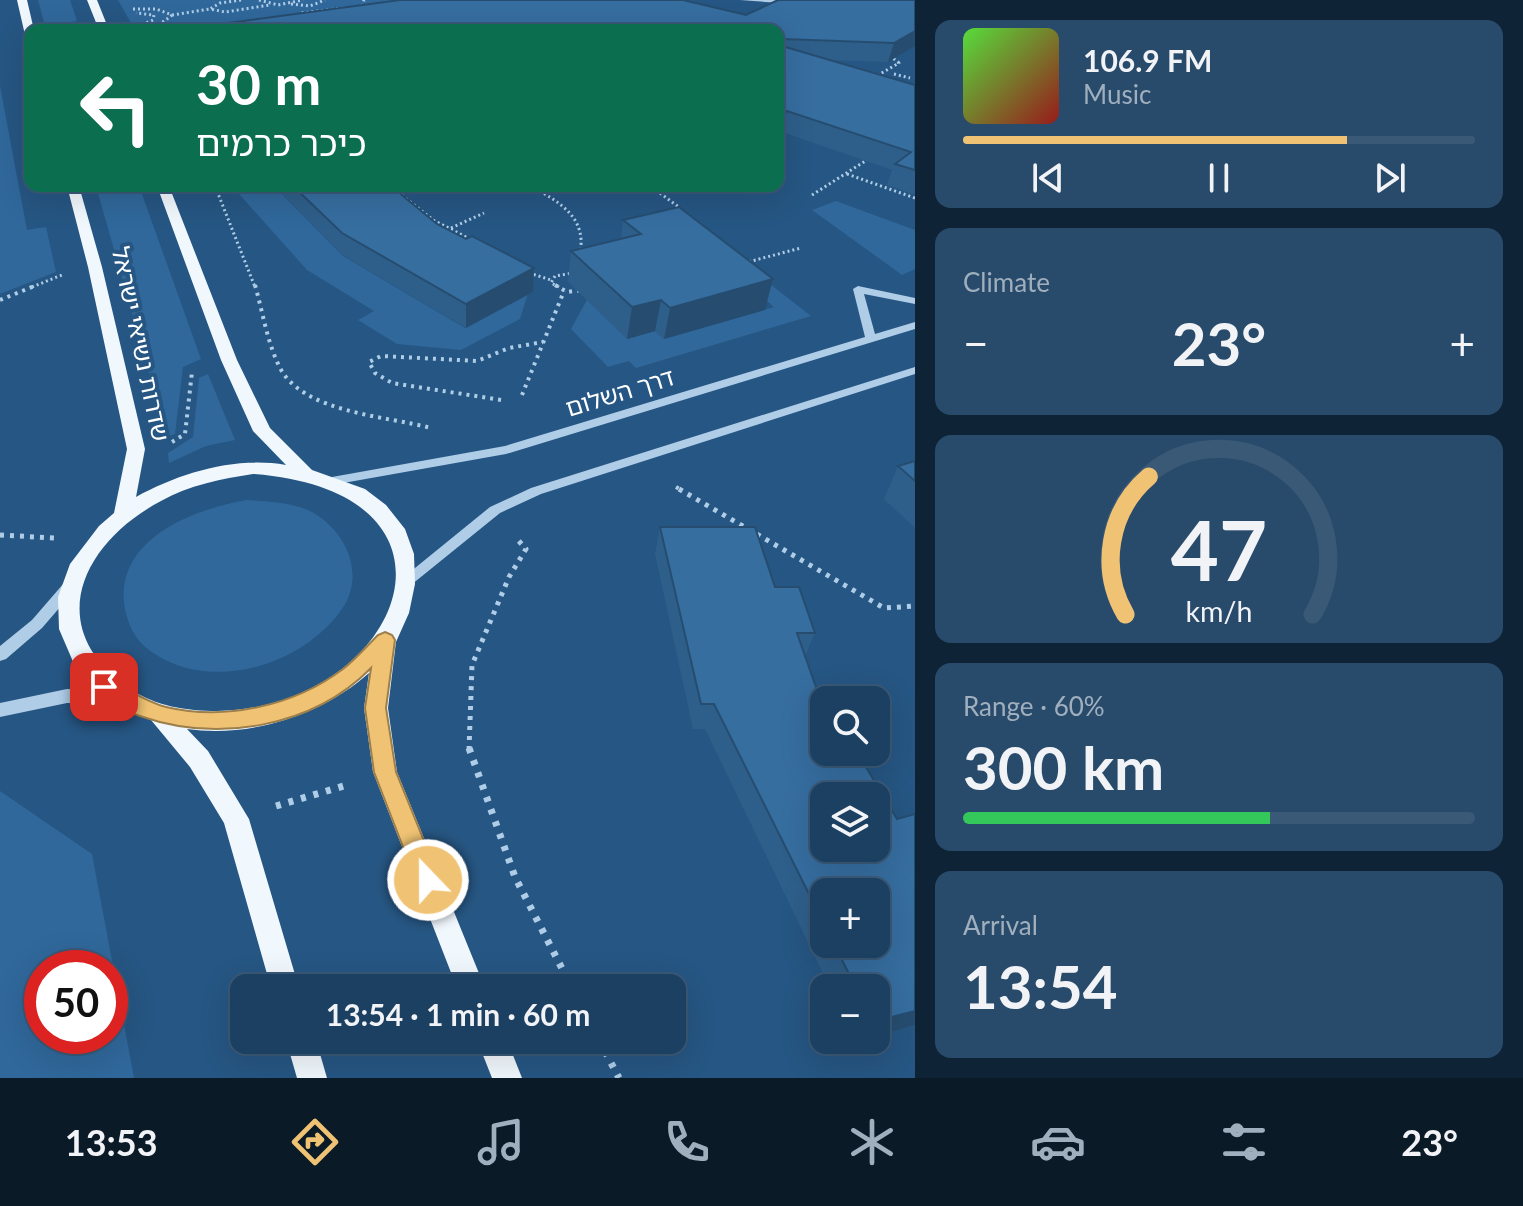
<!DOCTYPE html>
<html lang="en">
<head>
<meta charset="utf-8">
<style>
  :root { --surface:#1c4062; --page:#294b6b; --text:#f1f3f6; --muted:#a0afbe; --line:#3a5977; --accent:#f0c374 }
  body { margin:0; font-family:Lato,"Noto Sans Hebrew",sans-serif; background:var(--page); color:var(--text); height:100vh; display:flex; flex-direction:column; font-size:30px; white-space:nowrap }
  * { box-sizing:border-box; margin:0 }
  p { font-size:26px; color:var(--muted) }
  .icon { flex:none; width:44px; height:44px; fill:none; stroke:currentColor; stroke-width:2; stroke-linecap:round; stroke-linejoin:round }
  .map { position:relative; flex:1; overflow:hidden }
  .sheet { display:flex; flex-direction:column; gap:20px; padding:20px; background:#0f2336; width:608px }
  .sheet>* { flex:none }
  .banner { position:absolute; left:24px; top:24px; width:760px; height:168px; border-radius:16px; box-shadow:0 8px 32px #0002,0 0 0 2px var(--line); background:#0b6e4f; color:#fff; overflow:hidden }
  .fabs { position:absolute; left:810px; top:686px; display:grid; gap:16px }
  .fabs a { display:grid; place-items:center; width:80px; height:80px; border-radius:16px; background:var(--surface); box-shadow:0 8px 32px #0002,0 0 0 2px var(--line); font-size:40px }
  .speed { position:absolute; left:24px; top:950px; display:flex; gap:16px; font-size:40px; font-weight:700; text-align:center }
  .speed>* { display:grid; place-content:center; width:104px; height:104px; border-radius:50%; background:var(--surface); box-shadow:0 8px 32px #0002,0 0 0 2px var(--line); line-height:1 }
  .speed .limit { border:12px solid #d22; background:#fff; color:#111 }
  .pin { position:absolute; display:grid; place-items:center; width:68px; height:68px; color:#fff; margin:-34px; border-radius:16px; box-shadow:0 4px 12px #0006 }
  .me { position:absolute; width:88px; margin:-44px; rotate:338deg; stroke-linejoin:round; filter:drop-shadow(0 0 6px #0008) }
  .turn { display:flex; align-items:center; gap:28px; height:168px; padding:0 40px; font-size:36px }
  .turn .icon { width:104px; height:104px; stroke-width:2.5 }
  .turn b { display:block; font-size:56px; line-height:68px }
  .big { font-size:60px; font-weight:700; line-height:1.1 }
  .sheet .tile { flex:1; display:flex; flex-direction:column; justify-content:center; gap:12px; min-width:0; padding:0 28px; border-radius:16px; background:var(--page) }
  .sheet .dial { align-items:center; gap:0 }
  .dial svg { height:208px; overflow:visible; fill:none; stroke:var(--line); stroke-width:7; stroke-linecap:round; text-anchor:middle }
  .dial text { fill:var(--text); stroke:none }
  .song { display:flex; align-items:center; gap:24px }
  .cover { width:96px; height:96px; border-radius:12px; background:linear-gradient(135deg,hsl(110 70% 55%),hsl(0 70% 35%)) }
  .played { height:8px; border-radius:4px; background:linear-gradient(90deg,var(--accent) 75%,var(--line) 75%) }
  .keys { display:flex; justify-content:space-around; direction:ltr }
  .heat { display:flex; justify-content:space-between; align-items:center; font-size:44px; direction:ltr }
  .charge { height:12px; border-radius:6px; background:linear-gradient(90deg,#34c759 60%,var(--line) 0) }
  .trip { position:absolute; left:230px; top:974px; width:456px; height:80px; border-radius:16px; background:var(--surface); box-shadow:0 8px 32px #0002,0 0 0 2px var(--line); font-weight:700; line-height:80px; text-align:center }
  .tabs { display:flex; height:128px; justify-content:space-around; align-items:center; background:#0b1a27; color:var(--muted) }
  .tabs .icon { width:56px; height:56px }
  .tabs .current { color:var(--accent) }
  .tabs b { font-size:36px; color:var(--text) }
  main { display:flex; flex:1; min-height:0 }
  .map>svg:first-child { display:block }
</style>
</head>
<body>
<main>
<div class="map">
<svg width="915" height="1078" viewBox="0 0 915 1078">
  <rect width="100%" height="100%" fill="#265683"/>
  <g fill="#30689b" fill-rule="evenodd">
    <polygon points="38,0 70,0 77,21 45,26"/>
    <polygon points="118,0 408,0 192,30 135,30"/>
    <polygon points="0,86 27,230 46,227 56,272 0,294"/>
    <polygon points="96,186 139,186 201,359 183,367 175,434 167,437"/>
    <polygon points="232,186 274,186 343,256 465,328 529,290 520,319 461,350 397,344 358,320 374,311 307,270"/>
    <polygon points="836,201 915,230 915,269 902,275 812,210"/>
    <polygon points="752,270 811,316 636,368 629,361 608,367 571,329 589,296 628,339 655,331 664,339 774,307 749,286"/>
    <polygon points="208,374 235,440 206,446 169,463 168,453 193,437 199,378"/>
    <path d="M247,500C268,502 292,502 312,512C346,531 366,574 342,609C301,668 203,696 144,646C132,635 126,618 124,603C118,537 195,509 247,500Z"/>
    <path d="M0,791L92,854L134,1078H0ZM42,968H110V1036H42Z"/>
  </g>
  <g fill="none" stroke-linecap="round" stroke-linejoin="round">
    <g stroke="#afcde7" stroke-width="3" stroke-dasharray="2 3" stroke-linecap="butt">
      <polyline points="241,0 220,3 210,9 225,12 270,5"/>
      <polyline points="259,0 278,5 303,0"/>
      <polyline points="291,4 310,6 325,0"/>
      <path d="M133,9H156L172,15C162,23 152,31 139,26L153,20L154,15L136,13"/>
      <polyline points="361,11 364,0"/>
      <polyline points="172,15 210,9"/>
      <polyline points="299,17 301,13 345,8"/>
      <polyline points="894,74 910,78"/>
      <polyline points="873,78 899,63 889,55"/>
      <polyline points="847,174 915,198"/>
      <polyline points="215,186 255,287"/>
      <polyline points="390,186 433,220 472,240"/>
      <path d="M531,186C559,202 587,217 580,253"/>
      <polyline points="656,190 680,208"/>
      <polyline points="812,195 870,158"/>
      <polyline points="451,228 484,213"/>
      <polyline points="744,263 801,248"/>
      <polyline points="529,273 551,280"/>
      <polyline points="32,287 62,275"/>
      <polyline points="559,287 551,283 555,276 573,273 587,282 584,287"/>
    </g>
    <g stroke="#afcde7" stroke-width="4" stroke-dasharray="3 5" stroke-linecap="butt">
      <path d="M255,285C263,313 267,342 280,368C304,413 386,416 431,428"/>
      <polyline points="555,285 567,292 582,290 585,285"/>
      <polyline points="0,300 37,285"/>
      <polyline points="522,395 564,291"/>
      <polyline points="501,400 392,383 375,373 369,362 381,356 477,361 509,348 543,342"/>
      <polyline points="172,442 185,434 192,372"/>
      <polyline points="676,487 683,491"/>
    </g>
    <g stroke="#afcde7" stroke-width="5" stroke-dasharray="4 6" stroke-linecap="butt">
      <polyline points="679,489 884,608 915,606"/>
      <polyline points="0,535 54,538"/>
      <polyline points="469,750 472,665 509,577 526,549 517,539"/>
    </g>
    <g stroke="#afcde7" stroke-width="7" stroke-dasharray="5 8" stroke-linecap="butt">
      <polyline points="469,748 515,877 572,988"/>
      <polyline points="276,806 347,785"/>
      <polyline points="599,1040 619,1078"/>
    </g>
    <g fill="#afcde7" fill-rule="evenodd">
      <polygon points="740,0 793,0 797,2 794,4"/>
      <polygon points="858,286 915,298 915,304 864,294 875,334 915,322 915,329 506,454 332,485 325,481 332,477 505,446 865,337 853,289"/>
      <polygon points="915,367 915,374 541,494 500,513 411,585 401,585 399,581 490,507 531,488"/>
      <polygon points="69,581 74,583 76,587 74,591 42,628 6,659 0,661 0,646 32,620 64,583"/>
      <polygon points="67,689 121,690 127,692 129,697 127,702 121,704 67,703 0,717 0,703"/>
    </g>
    <g fill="#f0f7fd" fill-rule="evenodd">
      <polygon points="17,0 27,0 34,30 30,30 30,38 25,35"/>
      <polygon points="87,0 97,0 109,30 99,30"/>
      <path d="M67,186H79L102,267L145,449L136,497C180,473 235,456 286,465L253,431L221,360L157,186H169L237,360L270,428L312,470L365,489L386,505L405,529L414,554L415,584L409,613L396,642L388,708L397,772L485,988H457L373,772L364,708L369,673C322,715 251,738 187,729L208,751L249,819L299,988H271L224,823L190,767L151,720L123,709L95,689L74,664L59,629L58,597L70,564L99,526L114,513L127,449L88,267ZM253,474C489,492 401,708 217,711C187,711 155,706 130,689C42,629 80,544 161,501C189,485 221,479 253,474Z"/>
      <polygon points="286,1040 316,1040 327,1078 297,1078"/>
      <polygon points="477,1040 507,1040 522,1078 492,1078"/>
    </g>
  </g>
  <g fill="#2e5f8a" fill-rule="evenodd">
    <polygon points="915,0 915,46 888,62 828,60 915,85 915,195 887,185 892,170 782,132 778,30 192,30 191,28 746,15"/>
    <polygon points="274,186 391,186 437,224 533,292 466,328 344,256"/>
    <polygon points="623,220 765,310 664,339 655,331 627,339 568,282 571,251 621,239"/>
    <polygon points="915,461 915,528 884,499 898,466"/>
    <path d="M660,527L775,587L815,633L805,656L824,752L897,819L915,814V1025L876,1036V988H830L705,729H693L655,554ZM824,892L876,944H824Z"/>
  </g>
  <g fill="#264d70">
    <polygon points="915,31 915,46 888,62 894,43"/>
    <polygon points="787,111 782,132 778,133 778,113"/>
    <polygon points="534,268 533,292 466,328 466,304"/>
    <polygon points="773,279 765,310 664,339 670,308"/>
    <polygon points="661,300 655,331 627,339 632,307"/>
    <polygon points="915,1011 915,1025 876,1036 876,1021"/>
  </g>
  <g fill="#366ea0" stroke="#264d70" stroke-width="2" fill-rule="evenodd">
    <polygon points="400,0 683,0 746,15 778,0 915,0 915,31 894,43 783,39 782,46 915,85 915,170 895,164 911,152 787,111 778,113 778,30 192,30 191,28"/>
    <polygon points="293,186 391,186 437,224 466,239 472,236 534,268 466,304 342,233"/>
    <polygon points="679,207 773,279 670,308 661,300 632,307 571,251 641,234 623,220"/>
    <polygon points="915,461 915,481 898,466"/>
    <path d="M660,527H755L775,587H799L815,633H797L824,710V752H857L897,819L915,814V1011L876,1021V988H856L834,944H876V892H824V924L714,704H701ZM824,796H876V848H824Z"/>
  </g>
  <path fill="#f0c374" stroke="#9c7f4b" stroke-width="2" d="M385,632L392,635L395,640L386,708L396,772L440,880L436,888L428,892L419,888L374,772L365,708L371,668C312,728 217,743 140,716C124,711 101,702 93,687L96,681L104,678C126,686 142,701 166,707C225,721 294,706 343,669C355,660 367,646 378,635Z"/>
  <g text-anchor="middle" stroke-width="8" stroke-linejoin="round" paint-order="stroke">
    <g font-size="24" fill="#fff" stroke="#265683">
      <text transform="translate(140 344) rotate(78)" y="8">שדרות נשיאי ישראל</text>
      <text transform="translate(620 393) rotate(-17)" y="8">דרך השלום</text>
    </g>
  </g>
</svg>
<div class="fabs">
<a><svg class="icon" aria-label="search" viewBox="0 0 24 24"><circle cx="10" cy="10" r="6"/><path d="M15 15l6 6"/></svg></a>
<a><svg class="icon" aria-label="layers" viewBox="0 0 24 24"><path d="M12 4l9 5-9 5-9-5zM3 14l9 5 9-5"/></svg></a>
<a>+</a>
<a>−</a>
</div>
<div class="speed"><div class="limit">50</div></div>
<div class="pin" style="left:104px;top:687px;background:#d93025"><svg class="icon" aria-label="arrive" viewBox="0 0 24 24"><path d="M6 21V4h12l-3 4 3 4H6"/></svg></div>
<svg class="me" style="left:428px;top:880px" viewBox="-20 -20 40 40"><circle r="17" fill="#f0c374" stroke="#fff" stroke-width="3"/><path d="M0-11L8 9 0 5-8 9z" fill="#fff"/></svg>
<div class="trip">13:54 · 1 min · 60 m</div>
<div class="banner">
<div class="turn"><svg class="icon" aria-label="left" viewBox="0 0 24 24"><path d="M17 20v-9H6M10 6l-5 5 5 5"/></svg><div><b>30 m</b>כיכר כרמים</div></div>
</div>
</div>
<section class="sheet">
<div class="tile">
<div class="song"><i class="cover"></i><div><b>106.9 FM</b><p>Music</p></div></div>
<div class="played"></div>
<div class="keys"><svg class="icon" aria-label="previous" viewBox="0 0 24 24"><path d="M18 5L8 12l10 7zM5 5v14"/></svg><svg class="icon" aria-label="pause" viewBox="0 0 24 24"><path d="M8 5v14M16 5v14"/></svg><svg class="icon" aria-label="next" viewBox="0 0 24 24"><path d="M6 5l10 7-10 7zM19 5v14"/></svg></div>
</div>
<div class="tile"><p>Climate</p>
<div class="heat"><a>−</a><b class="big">23°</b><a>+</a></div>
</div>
<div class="tile dial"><svg viewBox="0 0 100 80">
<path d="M14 69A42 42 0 1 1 86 69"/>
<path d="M14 69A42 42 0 0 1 23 16" stroke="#f0c374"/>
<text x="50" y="56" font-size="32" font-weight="700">47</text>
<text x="50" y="72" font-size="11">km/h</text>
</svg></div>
<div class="tile"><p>Range · 60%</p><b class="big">300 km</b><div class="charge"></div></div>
<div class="tile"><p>Arrival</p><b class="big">13:54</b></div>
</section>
</main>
<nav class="tabs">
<b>13:53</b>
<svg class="icon current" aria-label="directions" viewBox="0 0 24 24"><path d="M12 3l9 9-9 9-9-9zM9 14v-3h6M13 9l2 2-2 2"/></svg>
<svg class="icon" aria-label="music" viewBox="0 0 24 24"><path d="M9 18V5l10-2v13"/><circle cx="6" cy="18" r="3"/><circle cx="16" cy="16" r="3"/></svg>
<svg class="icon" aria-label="phone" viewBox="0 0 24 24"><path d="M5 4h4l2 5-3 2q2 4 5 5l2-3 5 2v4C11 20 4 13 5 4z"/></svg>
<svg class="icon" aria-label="climate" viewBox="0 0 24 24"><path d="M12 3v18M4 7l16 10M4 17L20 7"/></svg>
<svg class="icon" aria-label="car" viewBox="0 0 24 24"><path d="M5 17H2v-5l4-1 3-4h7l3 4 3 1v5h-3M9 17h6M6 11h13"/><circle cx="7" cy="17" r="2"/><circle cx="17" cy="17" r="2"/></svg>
<svg class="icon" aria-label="filters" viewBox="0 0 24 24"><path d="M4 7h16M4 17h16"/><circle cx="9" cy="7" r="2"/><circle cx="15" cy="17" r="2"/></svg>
<b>23°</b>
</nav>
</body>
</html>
